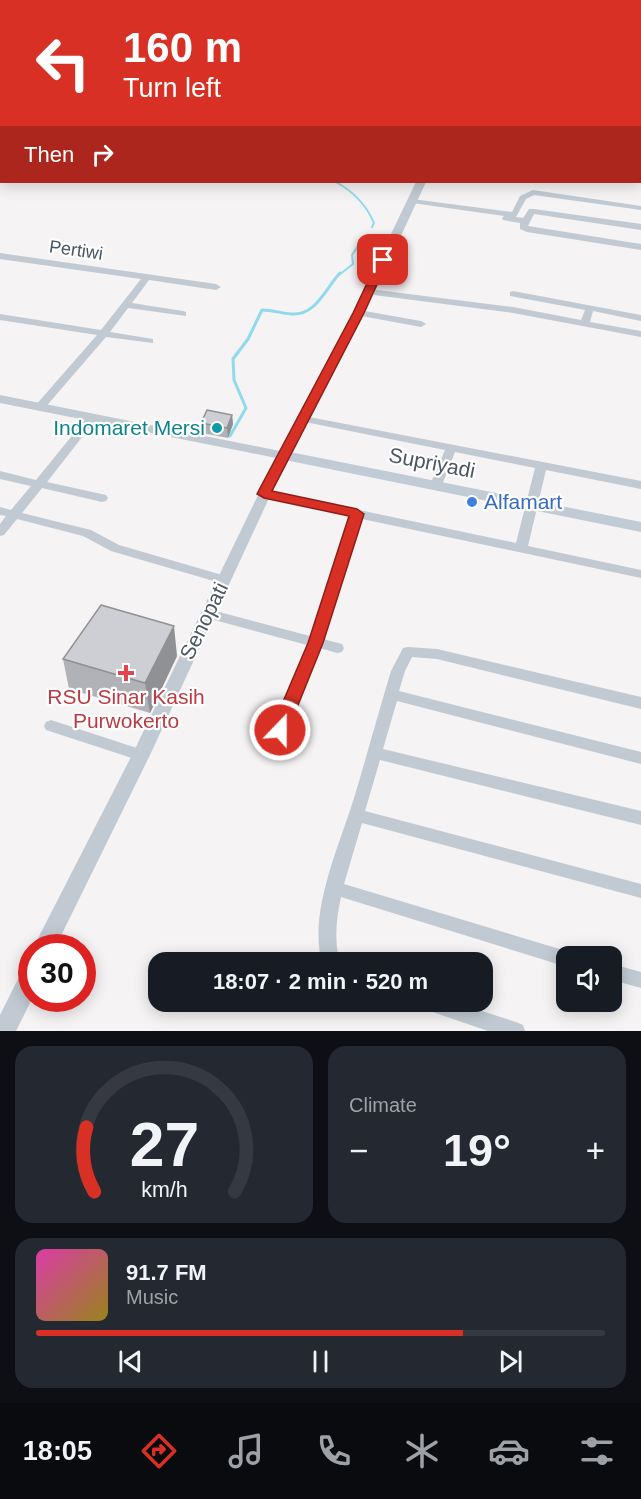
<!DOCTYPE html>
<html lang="en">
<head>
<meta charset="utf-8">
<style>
  :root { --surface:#171b24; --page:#242831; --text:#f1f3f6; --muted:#9ea1a6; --line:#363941; --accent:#d93025 }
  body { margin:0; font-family:Helvetica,sans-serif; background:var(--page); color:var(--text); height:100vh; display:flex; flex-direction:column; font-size:22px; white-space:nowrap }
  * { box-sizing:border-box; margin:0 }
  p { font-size:20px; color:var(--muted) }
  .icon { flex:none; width:33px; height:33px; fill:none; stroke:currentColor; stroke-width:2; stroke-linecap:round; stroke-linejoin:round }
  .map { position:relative; height:1031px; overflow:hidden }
  .panel { display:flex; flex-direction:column; gap:15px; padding:15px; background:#0d0f14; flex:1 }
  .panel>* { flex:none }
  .guide { position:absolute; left:0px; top:0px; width:642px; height:183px; box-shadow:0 3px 15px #0003; background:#d93025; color:#fff; overflow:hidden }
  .controls { position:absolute; left:556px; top:946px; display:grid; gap:12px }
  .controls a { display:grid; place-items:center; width:66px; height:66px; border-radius:12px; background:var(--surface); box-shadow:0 3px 15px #0003; font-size:30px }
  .speed { position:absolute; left:18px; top:934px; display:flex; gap:12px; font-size:30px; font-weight:700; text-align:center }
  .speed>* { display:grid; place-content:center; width:78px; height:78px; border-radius:50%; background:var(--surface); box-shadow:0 3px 15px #0003; line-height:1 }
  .speed .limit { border:9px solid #d22; background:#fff; color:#111 }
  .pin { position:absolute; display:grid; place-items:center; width:51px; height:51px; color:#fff; margin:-26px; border-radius:12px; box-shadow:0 3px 9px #0006 }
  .me { position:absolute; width:66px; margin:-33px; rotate:22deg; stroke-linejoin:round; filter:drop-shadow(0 0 4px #0008) }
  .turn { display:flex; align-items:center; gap:21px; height:126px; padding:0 24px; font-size:27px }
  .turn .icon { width:78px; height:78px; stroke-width:2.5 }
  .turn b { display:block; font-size:42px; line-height:51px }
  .then { display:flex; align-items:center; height:57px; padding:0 24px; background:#0003; gap:12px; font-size:22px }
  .big { font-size:45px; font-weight:700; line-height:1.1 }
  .panel .widget { flex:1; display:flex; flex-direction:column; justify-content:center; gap:9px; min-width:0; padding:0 21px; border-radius:18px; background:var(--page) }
  .panel .dial { align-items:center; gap:0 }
  .dial svg { height:156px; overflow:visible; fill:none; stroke:var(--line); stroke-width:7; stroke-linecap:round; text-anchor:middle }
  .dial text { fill:var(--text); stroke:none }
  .song { display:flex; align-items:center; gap:18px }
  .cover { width:72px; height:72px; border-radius:9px; background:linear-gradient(135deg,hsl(320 70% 55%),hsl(50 70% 35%)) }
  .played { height:6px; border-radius:3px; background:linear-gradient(90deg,var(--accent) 75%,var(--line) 75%) }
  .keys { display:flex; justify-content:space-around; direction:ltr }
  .heat { display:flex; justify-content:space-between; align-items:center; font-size:33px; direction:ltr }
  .panel .tiles { flex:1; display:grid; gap:15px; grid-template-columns:1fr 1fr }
  .widget:last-child { grid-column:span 2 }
  .trip { position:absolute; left:148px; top:952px; width:345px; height:60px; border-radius:18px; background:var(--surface); box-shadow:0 3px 15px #0003; font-weight:700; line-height:60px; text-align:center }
  .dock { display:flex; height:96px; justify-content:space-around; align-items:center; background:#090b0e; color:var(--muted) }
  .dock .icon { width:42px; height:42px }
  .dock .current { color:var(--accent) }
  .dock b { font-size:27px; color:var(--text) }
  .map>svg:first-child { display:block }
</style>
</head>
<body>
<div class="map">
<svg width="641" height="1031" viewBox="0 0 641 1031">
  <rect width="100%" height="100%" fill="#f5f3f3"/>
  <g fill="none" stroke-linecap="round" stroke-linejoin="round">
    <g stroke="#90daee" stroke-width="2">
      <polyline points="489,2 491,0"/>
      <path d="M336,182C354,192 366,204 374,223L372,227"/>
      <polyline points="339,275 353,264 352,255 358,246"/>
    </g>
    <path stroke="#90daee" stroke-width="3" d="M230,436L246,408L234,380L233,359L248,339L262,310C272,310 281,313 291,314C316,316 325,289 340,273"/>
    <g fill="#c1cad2" fill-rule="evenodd">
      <polygon points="371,0 377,0 378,2 372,2"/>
      <rect x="640" y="34" width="1" height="4"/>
      <polygon points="641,54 641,59 640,59 640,54"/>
      <rect x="640" y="90" width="1" height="4"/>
      <rect x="640" y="138" width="1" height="4"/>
      <rect x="640" y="154" width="1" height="4"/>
      <polygon points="533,190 641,206 641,210 534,195 526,199 516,217 523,218 529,209 534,209 641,224 641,230 534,214 528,226 641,244 641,250 527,232 520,229 520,223 503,220 502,218 504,216 412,203 408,201 412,199 512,212 520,196"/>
      <polygon points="0,253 216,284 221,287 216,290 149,280 132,303 183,311 186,312 186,316 128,308 110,332 153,339 153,343 106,337 43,410 35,410 34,408 35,406 97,335 0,320 0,314 101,330 141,279 0,259"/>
      <polygon points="369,289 513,307 581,320 585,310 510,296 510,292 513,291 641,315 641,321 593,311 590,322 641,331 641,337 513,313 366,294 364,292"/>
      <polygon points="359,310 421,321 426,324 421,327 356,315 356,311"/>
      <polygon points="92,415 97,418 47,482 106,495 108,498 106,501 102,502 42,488 22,513 91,530 119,545 229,577 230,580 229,583 224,584 111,551 83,536 17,519 4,535 0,536 0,524 6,516 0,515 0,507 11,510 31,486 0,479 0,471 36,480 88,416"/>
      <polygon points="304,416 641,481 641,489 546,470 528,546 641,570 641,578 362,519 323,639 342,644 344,648 342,652 337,653 320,648 287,730 285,734 280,736 275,734 273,730 307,645 203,617 201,614 203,611 208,609 310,636 350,516 260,497 258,494 260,491 264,490 516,543 535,468 455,452 442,485 436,489 430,485 445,450 300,421 299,419 300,417"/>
      <path d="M408,647L437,649L641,697V709L437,659L412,657L405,671L399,691L641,752V764L397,701L383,749L641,811V825L380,760L365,811L641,884V898L362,823L344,884L573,953L575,957H567V967L341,897C336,920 334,941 340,963H322C308,912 339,847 354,798C367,755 378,714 391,671L403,648Z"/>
      <polygon points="51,720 146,751 148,755 146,759 141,761 46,730 44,726 46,722"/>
      <polygon points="612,964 641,972 641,988 612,980"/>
      <polygon points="418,1002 454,1002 516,1022 523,1025 525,1031 488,1031 421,1008"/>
    </g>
    <g fill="#c1cad2" fill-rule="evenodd">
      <polygon points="389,0 399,0 387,2"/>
      <polygon points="416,182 426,182 365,313 271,494 150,755 55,948 33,948 132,755 276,458 0,403 0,395 280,451 353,313"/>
      <polygon points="32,964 32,999 16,1031 0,1031 0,1015 24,967"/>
    </g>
    <polygon fill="#c1cbd6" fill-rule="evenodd" points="285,451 641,522 641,532 280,459 277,456 280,453"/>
    <g fill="#b3c2d1" fill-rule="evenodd">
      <polygon points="612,0 623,0 624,2 614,2"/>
      <rect x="640" y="8" width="1" height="7"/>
    </g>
  </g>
  <g fill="#b0b2b7">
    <polygon points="232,415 233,424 228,438 202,433 201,423"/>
    <polygon points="177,656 150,713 69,689 63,659"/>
  </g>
  <g fill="#909195">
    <polygon points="232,415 233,424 228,438 227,428"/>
    <polygon points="174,626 177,656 150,713 145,683"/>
  </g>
  <g fill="#cdcfd5" stroke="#909195" stroke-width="1.5">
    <polygon points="207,410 232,415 227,428 201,423"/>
    <polygon points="101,605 174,626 145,683 63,659"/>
  </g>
  <polygon fill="#d93025" stroke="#8d1f18" stroke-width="1.5" points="383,257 388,260 364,313 272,491 357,509 364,514 323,643 288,730 286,735 280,737 274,735 271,730 308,643 349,516 264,498 257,494 353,313 378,260"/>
  <circle fill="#0f9aa8" stroke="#fff" stroke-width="2" cx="217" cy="428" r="6"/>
  <circle fill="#3f7fe0" stroke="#fff" stroke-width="2" cx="472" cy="502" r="6"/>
  <path fill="#e0444e" stroke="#fff" stroke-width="2" d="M123 664h6v6h6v6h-6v6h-6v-6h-6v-6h6z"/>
  <g text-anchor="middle" stroke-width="4.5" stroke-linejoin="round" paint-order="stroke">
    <g font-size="18" fill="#4a5661" stroke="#fff">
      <text transform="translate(76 250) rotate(8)" y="6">Pertiwi</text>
    </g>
    <g font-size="21" fill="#0d838f" stroke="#fff" text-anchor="end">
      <text x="205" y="435">Indomaret Mersi</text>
    </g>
    <g font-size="21" fill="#4a5661" stroke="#fff">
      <text transform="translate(432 463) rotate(11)" y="7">Supriyadi</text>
      <text transform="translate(204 621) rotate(-64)" y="7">Senopati</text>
    </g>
    <g font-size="21" fill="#366cbe" stroke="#fff" text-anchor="start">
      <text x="484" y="509">Alfamart</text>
    </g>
    <g font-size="21" fill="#be3a42" stroke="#fff">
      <text x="126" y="704">RSU Sinar Kasih<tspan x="126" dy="24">Purwokerto</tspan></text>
    </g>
  </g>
</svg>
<div class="controls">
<a><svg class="icon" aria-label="sound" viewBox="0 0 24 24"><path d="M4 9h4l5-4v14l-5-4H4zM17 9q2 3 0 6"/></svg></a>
</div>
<div class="speed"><div class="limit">30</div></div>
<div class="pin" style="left:383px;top:260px;background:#d93025"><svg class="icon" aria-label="arrive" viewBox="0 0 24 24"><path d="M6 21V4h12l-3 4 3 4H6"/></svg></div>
<svg class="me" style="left:280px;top:730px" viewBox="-20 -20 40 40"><circle r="17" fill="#d93025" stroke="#fff" stroke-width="3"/><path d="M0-11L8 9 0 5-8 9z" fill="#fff"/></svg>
<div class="trip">18:07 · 2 min · 520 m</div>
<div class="guide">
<div class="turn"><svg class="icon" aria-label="left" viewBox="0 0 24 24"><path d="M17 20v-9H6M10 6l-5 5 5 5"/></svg><div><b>160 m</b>Turn left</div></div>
<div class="then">Then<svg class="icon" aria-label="right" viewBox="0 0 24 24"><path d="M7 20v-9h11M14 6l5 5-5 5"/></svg></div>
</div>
</div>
<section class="panel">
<div class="tiles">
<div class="widget dial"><svg viewBox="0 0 100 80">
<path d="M14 69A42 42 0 1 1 86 69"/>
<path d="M14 69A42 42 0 0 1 10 36" stroke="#d93025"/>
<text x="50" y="56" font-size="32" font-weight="700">27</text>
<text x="50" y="72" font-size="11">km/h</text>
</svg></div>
<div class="widget"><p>Climate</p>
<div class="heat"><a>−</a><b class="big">19°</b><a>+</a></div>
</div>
<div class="widget">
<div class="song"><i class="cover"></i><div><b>91.7 FM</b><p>Music</p></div></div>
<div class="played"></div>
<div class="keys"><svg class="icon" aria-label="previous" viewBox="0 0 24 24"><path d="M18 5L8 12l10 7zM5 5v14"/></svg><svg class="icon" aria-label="pause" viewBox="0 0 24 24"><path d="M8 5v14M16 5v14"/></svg><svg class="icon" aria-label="next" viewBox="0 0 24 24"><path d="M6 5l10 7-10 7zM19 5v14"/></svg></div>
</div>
</div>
</section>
<nav class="dock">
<b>18:05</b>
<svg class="icon current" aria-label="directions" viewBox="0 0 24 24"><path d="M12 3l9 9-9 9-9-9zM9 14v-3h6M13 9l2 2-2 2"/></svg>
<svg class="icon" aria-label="music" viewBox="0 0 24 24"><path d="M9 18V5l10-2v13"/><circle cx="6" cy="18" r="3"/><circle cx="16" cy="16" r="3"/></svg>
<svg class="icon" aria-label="phone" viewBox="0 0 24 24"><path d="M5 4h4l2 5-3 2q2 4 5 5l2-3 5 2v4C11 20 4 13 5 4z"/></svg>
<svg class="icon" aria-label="climate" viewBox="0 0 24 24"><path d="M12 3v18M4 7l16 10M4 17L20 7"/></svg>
<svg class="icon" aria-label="car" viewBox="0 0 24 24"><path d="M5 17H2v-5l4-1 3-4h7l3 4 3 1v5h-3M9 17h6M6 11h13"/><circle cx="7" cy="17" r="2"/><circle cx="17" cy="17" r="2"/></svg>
<svg class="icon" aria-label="filters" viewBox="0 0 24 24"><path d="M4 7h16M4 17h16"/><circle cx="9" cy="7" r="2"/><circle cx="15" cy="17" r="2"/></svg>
</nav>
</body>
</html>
